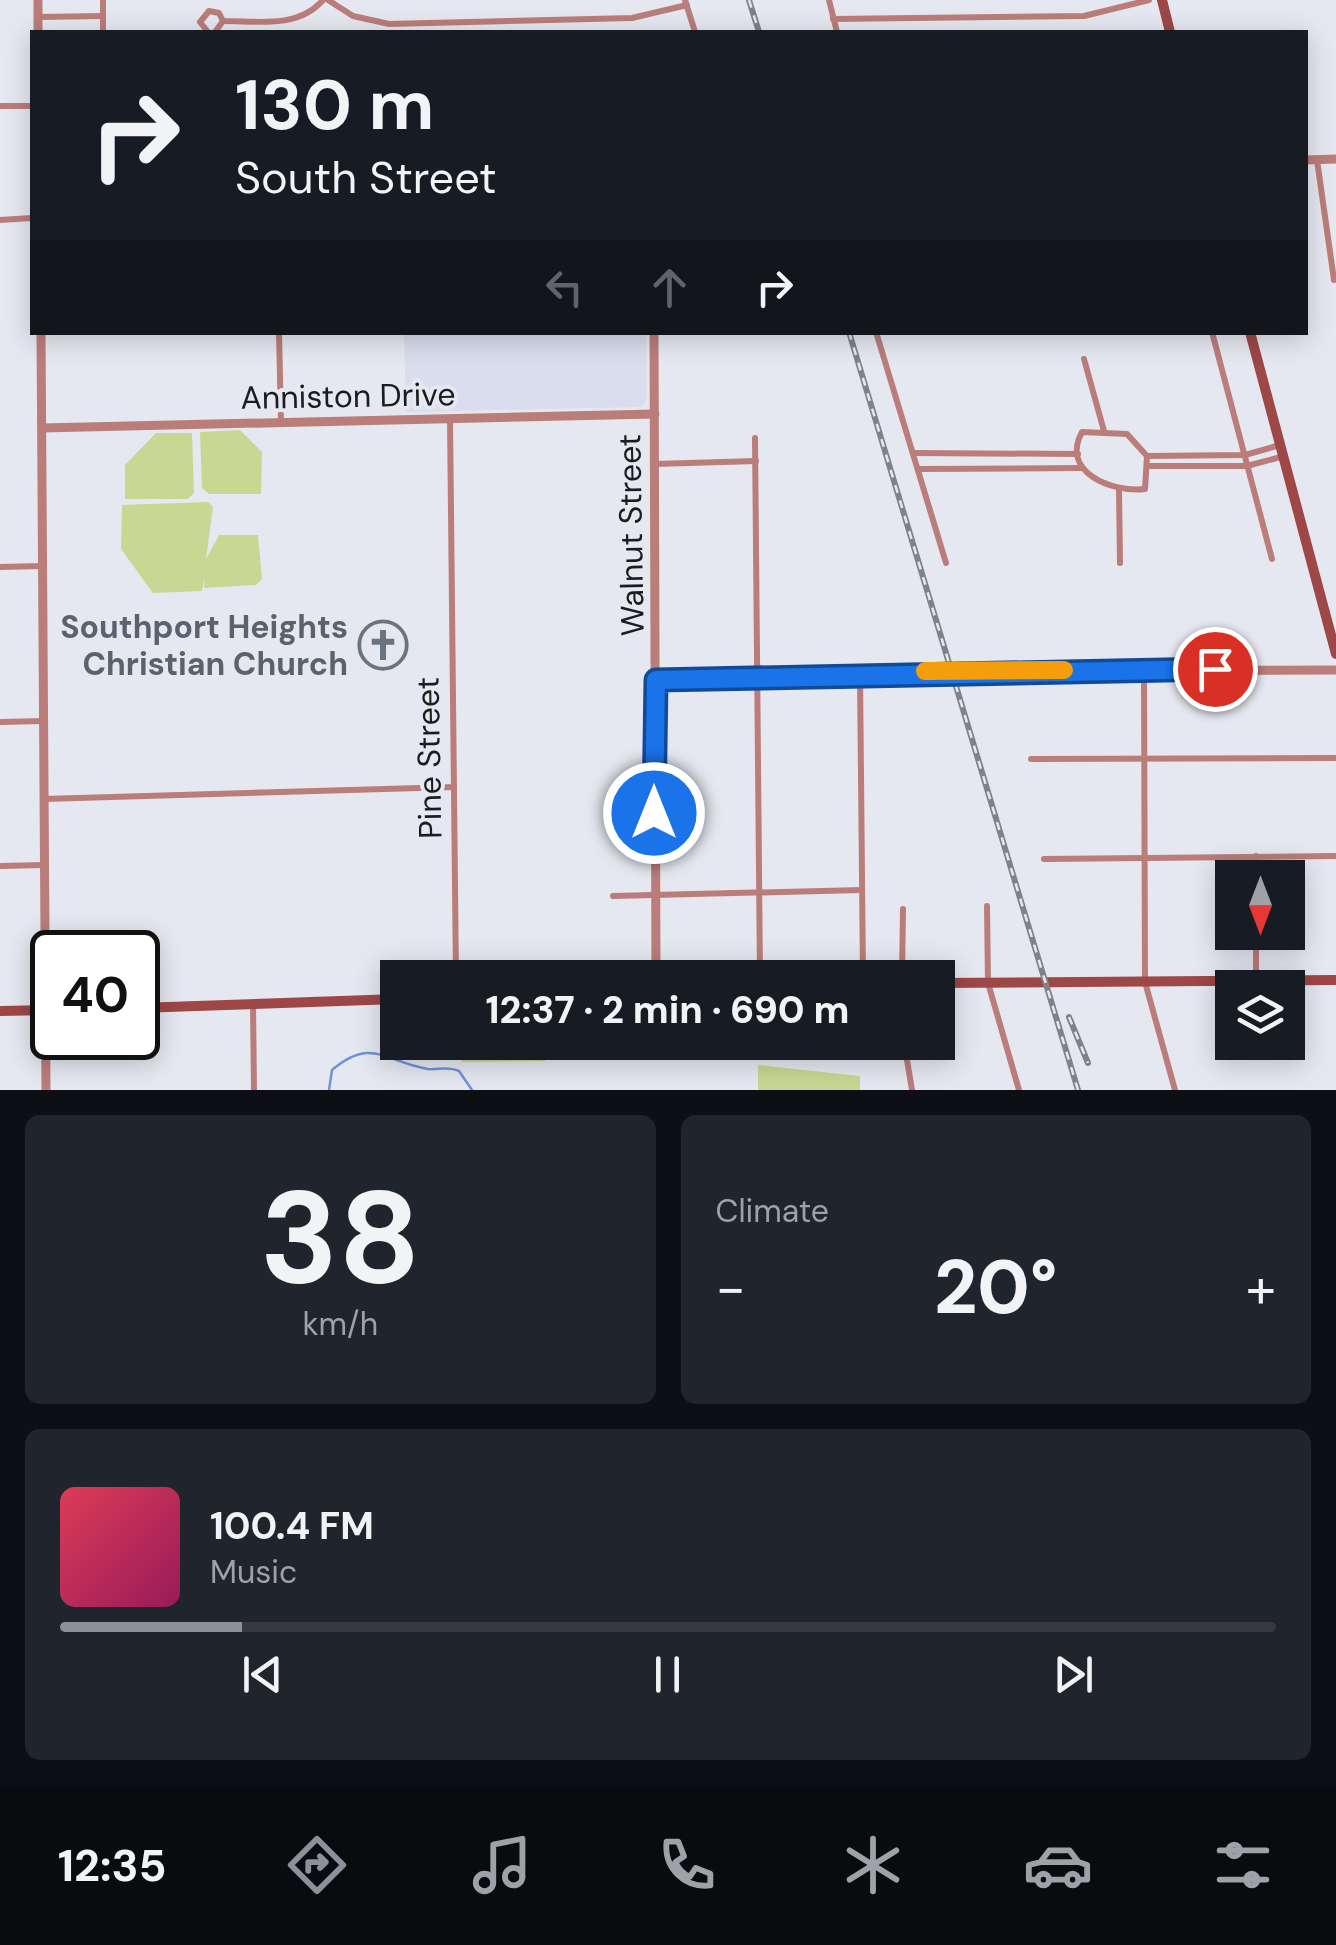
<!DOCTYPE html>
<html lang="en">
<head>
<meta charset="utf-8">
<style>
  :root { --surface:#171b24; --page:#20242c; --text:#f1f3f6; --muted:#9ea1a6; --line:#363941; --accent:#8c9099 }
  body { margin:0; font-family:"DM Sans",sans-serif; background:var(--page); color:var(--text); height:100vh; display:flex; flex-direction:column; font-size:38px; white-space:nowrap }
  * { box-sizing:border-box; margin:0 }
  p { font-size:32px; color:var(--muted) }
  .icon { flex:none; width:55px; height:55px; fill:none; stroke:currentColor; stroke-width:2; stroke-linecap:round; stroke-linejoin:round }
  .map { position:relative; height:1090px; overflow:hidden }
  .panel { display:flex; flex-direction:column; gap:25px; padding:25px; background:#0d0f14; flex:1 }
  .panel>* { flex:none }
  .hud { position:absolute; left:30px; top:30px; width:1278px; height:305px; border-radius:0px; box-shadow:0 5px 25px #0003; background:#171b24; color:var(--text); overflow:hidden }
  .needle { width:65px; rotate:180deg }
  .fabs { position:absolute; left:1215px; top:860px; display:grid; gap:20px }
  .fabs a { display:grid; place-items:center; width:90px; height:90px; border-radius:0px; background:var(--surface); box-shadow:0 5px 25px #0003; font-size:50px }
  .speed { position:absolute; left:30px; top:930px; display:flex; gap:20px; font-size:50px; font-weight:700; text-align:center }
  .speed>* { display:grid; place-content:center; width:130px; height:130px; border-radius:50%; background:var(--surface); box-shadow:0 5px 25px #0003; line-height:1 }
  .speed .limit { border:5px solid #111; border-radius:15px; background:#fff; color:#111 }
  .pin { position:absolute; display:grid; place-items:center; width:85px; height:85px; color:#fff; margin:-42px; border:5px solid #fff; border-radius:50%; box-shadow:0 2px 10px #0007 }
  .me { position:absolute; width:110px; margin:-55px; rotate:0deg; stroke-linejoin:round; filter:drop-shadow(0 0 8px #0008) }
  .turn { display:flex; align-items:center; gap:35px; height:210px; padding:0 40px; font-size:45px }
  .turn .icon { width:130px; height:130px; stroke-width:2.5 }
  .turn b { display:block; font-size:70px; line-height:85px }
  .lanes { display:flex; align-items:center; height:95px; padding:0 40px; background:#0003; justify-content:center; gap:50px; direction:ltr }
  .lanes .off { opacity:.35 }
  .big { font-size:75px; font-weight:800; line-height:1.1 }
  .panel .card { flex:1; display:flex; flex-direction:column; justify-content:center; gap:15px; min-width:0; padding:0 35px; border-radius:15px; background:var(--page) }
  .panel .dial { align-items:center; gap:0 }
  .dial b { font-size:130px; line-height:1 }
  .song { display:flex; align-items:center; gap:30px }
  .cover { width:120px; height:120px; border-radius:15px; background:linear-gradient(135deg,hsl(350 70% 55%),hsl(330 70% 35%)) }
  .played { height:10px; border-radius:5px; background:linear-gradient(90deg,var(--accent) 15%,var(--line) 15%) }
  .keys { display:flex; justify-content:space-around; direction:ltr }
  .heat { display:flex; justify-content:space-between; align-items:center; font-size:55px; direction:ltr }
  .panel .tiles { flex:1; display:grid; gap:25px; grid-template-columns:1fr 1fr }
  .card:last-child { grid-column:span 2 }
  .trip { position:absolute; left:380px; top:960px; width:575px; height:100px; border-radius:0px; background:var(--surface); box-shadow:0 5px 25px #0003; font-weight:800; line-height:100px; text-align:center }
  .menu { display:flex; height:160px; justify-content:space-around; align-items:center; background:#090b0e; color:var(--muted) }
  .menu .icon { width:70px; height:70px }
  .menu .on { color:var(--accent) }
  .menu b { font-size:45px; color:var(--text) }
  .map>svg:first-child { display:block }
</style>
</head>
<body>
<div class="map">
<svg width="1336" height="1090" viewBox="0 0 1336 1090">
  <rect width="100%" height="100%" fill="#e6e8f1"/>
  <polygon fill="#dadded" points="404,333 646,333 647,398 642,407 406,412"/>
  <g fill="#c9d792">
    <polygon points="240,430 262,452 261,494 209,494 202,488 200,432"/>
    <polygon points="156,433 192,433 194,493 188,499 125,499 125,465"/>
    <polygon points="208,502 213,507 206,559 219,535 258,535 262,579 256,585 204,588 205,577 202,591 153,593 121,549 122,505"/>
    <polygon points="453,1043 546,1043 546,1061 463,1062 453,1053"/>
    <polygon points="758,1065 860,1076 860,1090 758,1090"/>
  </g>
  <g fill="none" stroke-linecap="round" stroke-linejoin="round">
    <path stroke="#6f93d7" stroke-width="2.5" d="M329,1090L332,1070C372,1036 385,1062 428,1069C439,1070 447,1066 459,1071L472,1090"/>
    <g stroke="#ba7d7a" stroke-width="6">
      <polyline points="103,0 103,32"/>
      <polyline points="328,0 353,16 389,24 632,18 687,5"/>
      <polyline points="685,0 695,32"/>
      <polyline points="829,0 837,32"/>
      <polyline points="39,17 103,16"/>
      <polyline points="833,19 1084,16 1149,0"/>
      <path d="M208,32L200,22L209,11L219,13L223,21C258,21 298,29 323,0"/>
      <polyline points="215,32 223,21"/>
      <polyline points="0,106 32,106"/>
      <polyline points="1317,160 1334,280"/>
      <polyline points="0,220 32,218"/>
      <polyline points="279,332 281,422"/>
      <polyline points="876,332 946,563"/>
      <polyline points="1212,332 1272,559"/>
      <polyline points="1084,359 1104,431"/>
      <polyline points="450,419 456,978"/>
      <path d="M1082,432L1127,434L1147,456L1145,489C1112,493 1060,472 1082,432Z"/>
      <polyline points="755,438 760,978"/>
      <polyline points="913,453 1078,454"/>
      <polyline points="1147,456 1245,455 1280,445"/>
      <polyline points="655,464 756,461"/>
      <polyline points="1149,466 1247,466 1284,456"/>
      <polyline points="919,469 1082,468"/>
      <polyline points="1119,490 1120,563"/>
      <polyline points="0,567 43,566"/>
      <polyline points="1144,670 1145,982 1175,1090"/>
      <polyline points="860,674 863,978"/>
      <polyline points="0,722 44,721"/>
      <polyline points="1031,759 1336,758"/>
      <polyline points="44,799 454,787"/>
      <polyline points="1256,856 1256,878"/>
      <polyline points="1044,859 1336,856"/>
      <polyline points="0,866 45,865"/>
      <polyline points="613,896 862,890"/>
      <polyline points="987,906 988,983 1019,1090"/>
      <polyline points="1256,932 1256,980"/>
      <polyline points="902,978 903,909"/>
      <polyline points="253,1005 254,1090"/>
      <polyline points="904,1042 912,1090"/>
    </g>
    <g stroke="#ba7d7a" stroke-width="9">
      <polyline points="38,0 38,32"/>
      <polyline points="1305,160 1336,159"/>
      <polyline points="41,332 46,1090"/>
      <polyline points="654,332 656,978"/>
      <polyline points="42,428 655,414"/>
      <polyline points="656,680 951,671 1336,670"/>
    </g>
    <g stroke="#9d4746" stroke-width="10">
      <polyline points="1162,0 1170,32"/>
      <polyline points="1250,332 1336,654"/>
      <polyline points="938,983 1336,980"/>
      <polyline points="138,1008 398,999"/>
      <polyline points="0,1011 52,1010"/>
    </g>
    <g stroke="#818288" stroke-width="6">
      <g id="rail">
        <polyline points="749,0 759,32"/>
        <polyline points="849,332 1078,1090"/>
        <polyline points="1069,1017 1088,1063"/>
      </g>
    </g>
    <use href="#rail" stroke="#e6e8f1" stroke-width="2.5" stroke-dasharray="8" stroke-linecap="butt"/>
  </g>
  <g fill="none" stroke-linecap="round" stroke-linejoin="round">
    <g stroke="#114b97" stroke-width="25">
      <polyline id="route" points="654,813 656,680 1215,669"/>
    </g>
    <use href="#route" stroke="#1a73e8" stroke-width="18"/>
    <polyline stroke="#f59e0b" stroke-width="18" points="925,671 1064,670"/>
  </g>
  <defs>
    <g id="church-ring" transform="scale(2.5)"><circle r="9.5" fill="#e6e8f1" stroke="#6b7280" stroke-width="1.5"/><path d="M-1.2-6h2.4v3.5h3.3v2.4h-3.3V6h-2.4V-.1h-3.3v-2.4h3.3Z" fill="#6b7280"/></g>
  </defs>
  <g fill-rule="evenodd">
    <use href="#church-ring" x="383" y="645"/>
  </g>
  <g text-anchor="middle" stroke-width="8" stroke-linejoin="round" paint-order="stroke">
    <g font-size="32" fill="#1c1c1f" stroke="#e6e8f1">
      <text transform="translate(348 396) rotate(-1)" y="11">Anniston Drive</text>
      <text transform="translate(631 535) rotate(-91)" y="11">Walnut Street</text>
      <text transform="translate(429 758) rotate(-91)" y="11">Pine Street</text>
    </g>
    <g font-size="32" font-weight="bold" fill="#5b616d" stroke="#e6e8f1" text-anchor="end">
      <text x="348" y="638">Southport Heights<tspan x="348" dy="37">Christian Church</tspan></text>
    </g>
  </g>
</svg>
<div class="fabs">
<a><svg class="needle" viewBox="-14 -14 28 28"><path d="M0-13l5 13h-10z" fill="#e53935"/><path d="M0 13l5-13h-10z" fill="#9ea1a6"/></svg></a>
<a><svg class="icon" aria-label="layers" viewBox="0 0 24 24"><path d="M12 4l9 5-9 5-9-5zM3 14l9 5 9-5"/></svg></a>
</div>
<div class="speed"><div class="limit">40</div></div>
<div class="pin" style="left:1215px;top:669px;background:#d93025"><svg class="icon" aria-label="arrive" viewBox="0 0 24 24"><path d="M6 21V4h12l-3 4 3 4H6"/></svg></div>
<svg class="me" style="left:654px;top:813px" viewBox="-20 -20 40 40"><circle r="17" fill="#1a73e8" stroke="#fff" stroke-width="3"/><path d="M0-11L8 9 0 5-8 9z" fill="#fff"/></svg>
<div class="trip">12:37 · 2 min · 690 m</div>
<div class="hud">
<div class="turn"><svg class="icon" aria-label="right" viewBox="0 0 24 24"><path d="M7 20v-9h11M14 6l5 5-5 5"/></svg><div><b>130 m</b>South Street</div></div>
<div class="lanes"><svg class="icon off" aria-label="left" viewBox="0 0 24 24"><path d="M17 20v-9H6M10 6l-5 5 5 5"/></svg><svg class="icon off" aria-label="ahead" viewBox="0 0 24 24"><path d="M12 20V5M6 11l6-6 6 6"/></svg><svg class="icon" aria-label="right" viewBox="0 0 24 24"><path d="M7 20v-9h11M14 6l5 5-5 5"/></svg></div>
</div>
</div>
<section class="panel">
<div class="tiles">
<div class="card dial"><b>38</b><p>km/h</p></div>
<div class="card"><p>Climate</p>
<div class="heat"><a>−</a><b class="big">20°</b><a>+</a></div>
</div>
<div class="card">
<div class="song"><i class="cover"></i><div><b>100.4 FM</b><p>Music</p></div></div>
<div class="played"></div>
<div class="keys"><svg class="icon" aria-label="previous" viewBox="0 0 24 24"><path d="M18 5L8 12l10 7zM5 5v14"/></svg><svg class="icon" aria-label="pause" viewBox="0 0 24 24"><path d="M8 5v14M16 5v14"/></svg><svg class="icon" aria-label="next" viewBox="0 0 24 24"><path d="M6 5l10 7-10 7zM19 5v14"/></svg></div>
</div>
</div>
</section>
<nav class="menu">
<b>12:35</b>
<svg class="icon on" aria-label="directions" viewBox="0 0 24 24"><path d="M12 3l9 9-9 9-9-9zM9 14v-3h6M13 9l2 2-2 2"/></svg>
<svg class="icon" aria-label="music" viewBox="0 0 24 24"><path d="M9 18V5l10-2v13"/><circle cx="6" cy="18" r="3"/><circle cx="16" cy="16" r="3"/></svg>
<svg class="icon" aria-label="phone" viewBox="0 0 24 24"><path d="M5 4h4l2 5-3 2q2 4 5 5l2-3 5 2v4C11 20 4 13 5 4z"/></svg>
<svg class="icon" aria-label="climate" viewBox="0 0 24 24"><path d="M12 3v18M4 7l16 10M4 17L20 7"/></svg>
<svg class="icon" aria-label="car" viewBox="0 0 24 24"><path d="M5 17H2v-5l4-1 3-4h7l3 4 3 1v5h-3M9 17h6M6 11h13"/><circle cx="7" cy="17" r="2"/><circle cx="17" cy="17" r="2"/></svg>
<svg class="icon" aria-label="filters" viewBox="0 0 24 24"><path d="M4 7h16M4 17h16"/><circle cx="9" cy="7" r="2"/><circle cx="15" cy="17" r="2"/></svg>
</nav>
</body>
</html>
